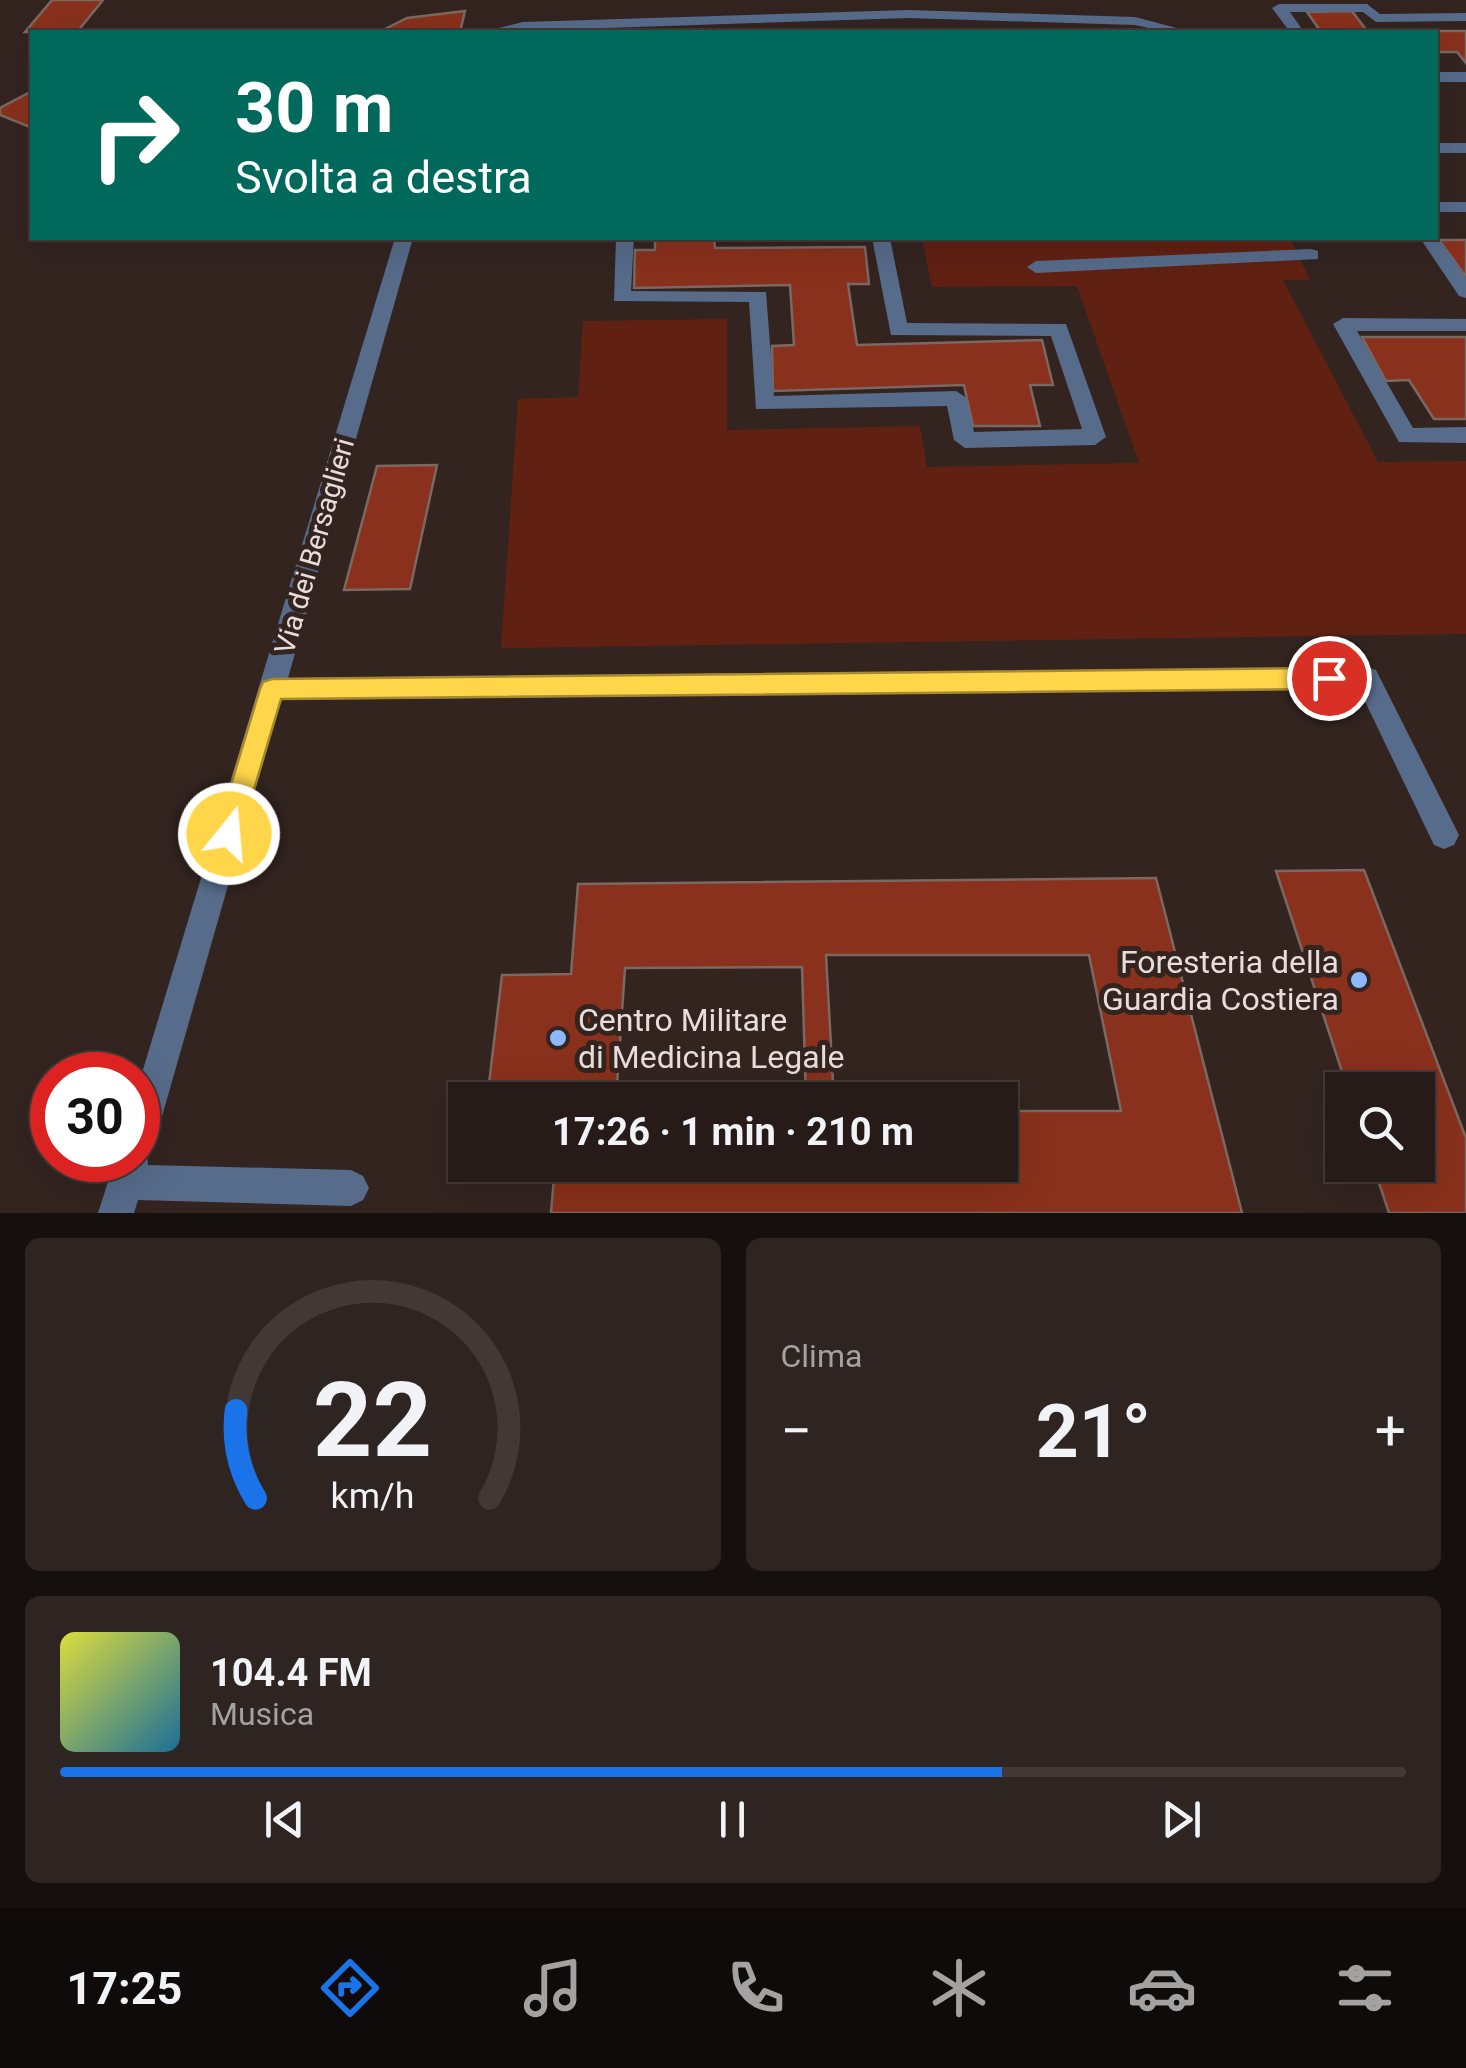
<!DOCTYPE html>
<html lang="it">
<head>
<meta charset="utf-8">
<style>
  :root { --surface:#261b18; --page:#2e2421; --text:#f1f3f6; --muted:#a4a1a2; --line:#423937; --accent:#1a73e8 }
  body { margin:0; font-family:Roboto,sans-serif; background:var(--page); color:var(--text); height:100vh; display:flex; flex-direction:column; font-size:38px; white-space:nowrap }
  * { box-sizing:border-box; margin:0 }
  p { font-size:32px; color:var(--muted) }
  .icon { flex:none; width:55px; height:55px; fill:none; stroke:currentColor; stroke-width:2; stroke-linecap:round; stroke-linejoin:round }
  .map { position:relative; height:1213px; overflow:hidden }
  .drawer { display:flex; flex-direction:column; gap:25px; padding:25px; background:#150f0d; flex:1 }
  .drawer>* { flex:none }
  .top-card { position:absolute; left:30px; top:30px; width:1408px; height:210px; border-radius:0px; box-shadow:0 10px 40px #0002,0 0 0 2px var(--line); background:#00695c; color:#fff; overflow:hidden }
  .controls { position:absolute; left:1325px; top:1072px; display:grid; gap:20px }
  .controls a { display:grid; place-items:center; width:110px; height:110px; border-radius:0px; background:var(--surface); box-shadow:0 10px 40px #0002,0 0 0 2px var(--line); font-size:50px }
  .speed { position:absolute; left:30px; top:1052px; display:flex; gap:20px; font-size:50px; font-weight:700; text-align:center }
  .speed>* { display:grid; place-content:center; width:130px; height:130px; border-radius:50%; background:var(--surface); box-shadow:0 10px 40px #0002,0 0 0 2px var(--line); line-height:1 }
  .speed .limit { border:15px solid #d22; background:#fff; color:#111 }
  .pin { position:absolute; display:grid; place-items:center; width:85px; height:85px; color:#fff; margin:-42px; border:5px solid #fff; border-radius:50%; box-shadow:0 2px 10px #0007 }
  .me { position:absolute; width:110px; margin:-55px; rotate:17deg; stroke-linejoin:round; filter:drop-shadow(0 0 8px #0008) }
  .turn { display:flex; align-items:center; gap:35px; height:210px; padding:0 40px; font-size:45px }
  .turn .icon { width:130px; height:130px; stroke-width:2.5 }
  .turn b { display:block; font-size:70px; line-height:85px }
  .big { font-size:75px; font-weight:700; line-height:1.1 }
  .drawer .card { flex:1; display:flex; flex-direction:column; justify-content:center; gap:15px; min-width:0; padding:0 35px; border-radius:15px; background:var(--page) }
  .drawer .dial { align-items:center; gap:0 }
  .dial svg { height:260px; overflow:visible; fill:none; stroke:var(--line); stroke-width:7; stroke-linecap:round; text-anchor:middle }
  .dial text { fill:var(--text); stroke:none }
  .song { display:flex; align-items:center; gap:30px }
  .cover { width:120px; height:120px; border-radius:15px; background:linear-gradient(135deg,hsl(60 70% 55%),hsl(200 70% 35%)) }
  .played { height:10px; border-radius:5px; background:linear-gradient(90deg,var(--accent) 70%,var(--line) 70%) }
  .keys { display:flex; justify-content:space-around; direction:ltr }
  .heat { display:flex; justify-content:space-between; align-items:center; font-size:55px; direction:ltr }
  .drawer .tiles { flex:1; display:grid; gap:25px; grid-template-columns:1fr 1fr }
  .card:last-child { grid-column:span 2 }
  .trip { position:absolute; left:448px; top:1082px; width:570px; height:100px; border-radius:0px; background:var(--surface); box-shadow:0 10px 40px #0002,0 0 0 2px var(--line); font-weight:700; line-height:100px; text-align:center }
  .dock { display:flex; height:160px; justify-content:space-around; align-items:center; background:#0f0b0a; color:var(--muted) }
  .dock .icon { width:70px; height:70px }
  .dock .current { color:var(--accent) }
  .dock b { font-size:45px; color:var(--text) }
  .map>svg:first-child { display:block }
</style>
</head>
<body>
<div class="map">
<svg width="1466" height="1213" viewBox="0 0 1466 1213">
  <rect width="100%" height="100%" fill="#332420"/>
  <polygon fill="#612112" points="922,238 1290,238 1310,280 1283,280 1378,462 1466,461 1466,634 501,648 518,399 578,397 583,321 727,319 727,430 920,426 927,467 1139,463 1077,286 932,287"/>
  <g fill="#89311c" stroke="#7b6863" stroke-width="2.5">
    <polygon points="52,0 103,0 77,32 25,32"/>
    <polygon points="465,11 460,32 379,32 407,18"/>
    <polygon points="1352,11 1367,31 1466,31 1466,63 1457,52 1435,52 1435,32 1307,32 1321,32 1307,12"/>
    <polygon points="32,91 32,128 0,115 0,108"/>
    <polygon points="655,238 714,238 715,248 865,247 869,284 848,284 857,345 1042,340 1053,385 1030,385 1040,426 973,426 964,385 773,391 772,346 794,345 790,285 634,288 635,250 655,250"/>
    <polygon points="1439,240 1466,240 1466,277"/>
    <polygon points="1362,337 1466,337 1466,419 1434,419 1409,380 1386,381"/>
    <polygon points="437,465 410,589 344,590 377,466"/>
    <polygon points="1364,870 1466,1138 1466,1213 1389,1213 1373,1165 1418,1165 1418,1090 1348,1090 1276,871"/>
    <polygon points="1156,878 1242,1213 551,1213 555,1165 1000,1165 1000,1111 1121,1111 1089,955 826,955 834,1100 806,1100 802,967 625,968 616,1100 487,1100 502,975 571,974 578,884"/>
  </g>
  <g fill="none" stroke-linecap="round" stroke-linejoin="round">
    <g fill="#576b8b" fill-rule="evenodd">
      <polygon points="1367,4 1380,14 1466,13 1466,21 1376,22 1363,12 1290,12 1304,32 1290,32 1272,8 1279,4"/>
      <polygon points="909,10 1135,17 1192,32 1167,32 1135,25 909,18 482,32 523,22"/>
      <rect x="1435" y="72" width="31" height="10"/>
      <rect x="1435" y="143" width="31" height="10"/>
      <rect x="1435" y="202" width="31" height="10"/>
      <polygon points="1436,234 1466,278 1466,298 1459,296 1420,238 1435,238"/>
      <polygon points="395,238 413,238 288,678 1367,667 1376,670 1454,825 1459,835 1454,845 1444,849 1434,845 1359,689 281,700 155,1141 147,1154 148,1165 351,1170 363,1176 369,1188 363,1200 351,1206 138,1200 134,1213 98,1213 115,1160 138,1160 138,1086"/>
      <polygon points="616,238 634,238 631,291 766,292 774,396 956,391 967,398 974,432 1082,429 1051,336 891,335 872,238 890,238 907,323 1066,324 1106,437 1095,445 965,448 954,440 947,406 756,409 749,302 614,301"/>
      <polygon points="1311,249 1318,251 1318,259 1036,273 1027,267 1036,261"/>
      <polygon points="1343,318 1466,319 1466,331 1357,331 1413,428 1466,427 1466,443 1399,442 1333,324"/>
    </g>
  </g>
  <polygon fill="#ffd54a" stroke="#a68a30" stroke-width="2.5" points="1329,668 1337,671 1341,678 1337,686 1329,689 281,699 238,843 229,846 220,843 216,834 260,689 263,682 272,679"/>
  <g fill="#8eb8fd" stroke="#332420" stroke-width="4">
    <circle cx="1359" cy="980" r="10"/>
    <circle cx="558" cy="1038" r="10"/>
  </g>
  <g text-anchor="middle" stroke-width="10" stroke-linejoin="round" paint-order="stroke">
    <g font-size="28" fill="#e8dddb" stroke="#332420">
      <text transform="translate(314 546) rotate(-74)" y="10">Via dei Bersaglieri</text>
    </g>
    <g font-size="32" fill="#e8dddb" stroke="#332420" text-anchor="end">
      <text x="1339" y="973">Foresteria della<tspan x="1339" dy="37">Guardia Costiera</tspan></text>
      <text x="578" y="1031" text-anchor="start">Centro Militare<tspan x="578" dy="37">di Medicina Legale</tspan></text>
    </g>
  </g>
</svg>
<div class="controls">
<a><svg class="icon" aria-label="search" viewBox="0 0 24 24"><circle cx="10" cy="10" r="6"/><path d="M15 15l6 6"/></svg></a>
</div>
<div class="speed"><div class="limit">30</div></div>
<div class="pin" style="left:1329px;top:678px;background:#d93025"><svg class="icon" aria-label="arrive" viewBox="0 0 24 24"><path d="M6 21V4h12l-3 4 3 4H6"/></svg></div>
<svg class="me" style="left:229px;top:834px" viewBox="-20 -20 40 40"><circle r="17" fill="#ffd54a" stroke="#fff" stroke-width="3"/><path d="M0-11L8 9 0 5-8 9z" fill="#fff"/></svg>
<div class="trip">17:26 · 1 min · 210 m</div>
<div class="top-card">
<div class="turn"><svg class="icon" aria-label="right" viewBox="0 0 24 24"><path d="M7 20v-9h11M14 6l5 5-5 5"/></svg><div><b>30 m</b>Svolta a destra</div></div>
</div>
</div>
<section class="drawer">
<div class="tiles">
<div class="card dial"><svg viewBox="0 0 100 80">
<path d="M14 69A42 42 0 1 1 86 69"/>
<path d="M14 69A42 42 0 0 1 8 42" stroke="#1a73e8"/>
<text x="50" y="56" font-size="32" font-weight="700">22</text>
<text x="50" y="72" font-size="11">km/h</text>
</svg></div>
<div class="card"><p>Clima</p>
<div class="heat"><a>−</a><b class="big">21°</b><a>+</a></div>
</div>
<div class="card">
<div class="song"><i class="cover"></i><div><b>104.4 FM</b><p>Musica</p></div></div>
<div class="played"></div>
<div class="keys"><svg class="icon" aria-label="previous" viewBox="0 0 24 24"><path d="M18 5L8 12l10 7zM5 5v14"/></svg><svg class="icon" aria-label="pause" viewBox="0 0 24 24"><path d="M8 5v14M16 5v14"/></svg><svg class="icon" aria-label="next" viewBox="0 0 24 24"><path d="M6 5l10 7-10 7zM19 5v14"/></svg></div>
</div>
</div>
</section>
<nav class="dock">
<b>17:25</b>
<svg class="icon current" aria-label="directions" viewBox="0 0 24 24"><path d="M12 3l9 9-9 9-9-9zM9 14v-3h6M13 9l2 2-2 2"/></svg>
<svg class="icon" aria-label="music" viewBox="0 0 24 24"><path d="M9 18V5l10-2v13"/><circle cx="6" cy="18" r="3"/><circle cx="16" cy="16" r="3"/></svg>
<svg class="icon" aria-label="phone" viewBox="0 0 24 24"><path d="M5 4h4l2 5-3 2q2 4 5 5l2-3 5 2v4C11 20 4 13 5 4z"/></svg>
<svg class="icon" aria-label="climate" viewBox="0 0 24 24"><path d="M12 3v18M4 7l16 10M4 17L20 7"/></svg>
<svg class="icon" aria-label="car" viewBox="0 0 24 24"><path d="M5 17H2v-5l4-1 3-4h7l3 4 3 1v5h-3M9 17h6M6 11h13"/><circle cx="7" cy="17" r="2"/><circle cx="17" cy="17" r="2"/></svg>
<svg class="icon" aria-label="filters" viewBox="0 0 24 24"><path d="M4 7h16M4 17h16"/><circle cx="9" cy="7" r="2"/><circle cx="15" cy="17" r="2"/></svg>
</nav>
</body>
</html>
